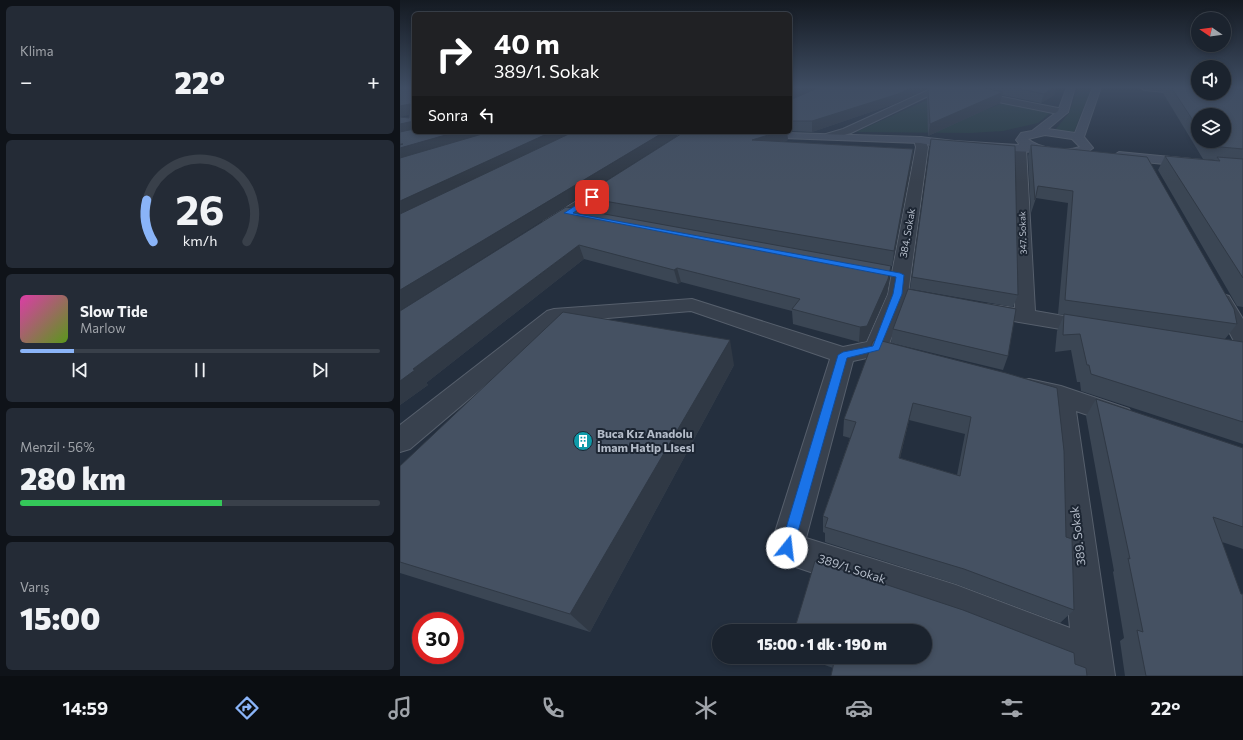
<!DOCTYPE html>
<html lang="tr">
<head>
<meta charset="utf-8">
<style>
  :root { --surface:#1b232e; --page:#242b36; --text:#f1f3f6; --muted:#a0a4aa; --line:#39404a; --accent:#8ab4f8 }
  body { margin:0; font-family:Commissioner,sans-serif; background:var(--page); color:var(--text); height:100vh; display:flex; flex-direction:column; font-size:15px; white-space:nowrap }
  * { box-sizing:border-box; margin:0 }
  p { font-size:13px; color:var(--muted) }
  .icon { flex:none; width:22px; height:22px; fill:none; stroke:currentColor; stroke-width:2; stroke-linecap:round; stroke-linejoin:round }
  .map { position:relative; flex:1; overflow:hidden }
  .drawer { display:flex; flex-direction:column; gap:6px; padding:6px; background:#0f1319; width:400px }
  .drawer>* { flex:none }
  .banner { position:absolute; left:12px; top:12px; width:380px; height:122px; border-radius:6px; box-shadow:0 2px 6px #0003,0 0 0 1px var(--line); background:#202124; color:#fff; overflow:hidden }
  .needle { width:26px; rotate:283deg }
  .tools { position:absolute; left:791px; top:12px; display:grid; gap:8px }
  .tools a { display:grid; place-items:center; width:40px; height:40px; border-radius:50%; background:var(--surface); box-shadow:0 2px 6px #0003,0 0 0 1px var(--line); font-size:20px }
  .speed { position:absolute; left:12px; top:612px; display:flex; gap:8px; font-size:20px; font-weight:700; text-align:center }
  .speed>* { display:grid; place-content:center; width:52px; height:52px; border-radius:50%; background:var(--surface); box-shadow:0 2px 6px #0003,0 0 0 1px var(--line); line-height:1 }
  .speed .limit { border:6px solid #d22; background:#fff; color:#111 }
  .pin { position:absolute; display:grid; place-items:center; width:34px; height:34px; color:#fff; margin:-17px; border-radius:8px; box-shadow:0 2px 6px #0006 }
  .me { position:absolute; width:44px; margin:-22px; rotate:16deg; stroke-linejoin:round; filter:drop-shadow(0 0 3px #0008) }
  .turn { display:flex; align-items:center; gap:14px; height:84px; padding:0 16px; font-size:18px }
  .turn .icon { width:52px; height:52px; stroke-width:2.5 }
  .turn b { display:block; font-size:28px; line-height:34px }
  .then { display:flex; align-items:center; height:38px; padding:0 16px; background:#0003; gap:8px; font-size:15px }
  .big { font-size:30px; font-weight:800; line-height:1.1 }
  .drawer .tile { flex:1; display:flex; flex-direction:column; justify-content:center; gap:6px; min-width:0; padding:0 14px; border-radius:6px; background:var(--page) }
  .drawer .dial { align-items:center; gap:0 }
  .dial svg { height:104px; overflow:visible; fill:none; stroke:var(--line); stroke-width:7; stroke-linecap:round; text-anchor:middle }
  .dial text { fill:var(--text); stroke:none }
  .song { display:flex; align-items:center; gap:12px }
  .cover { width:48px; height:48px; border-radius:6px; background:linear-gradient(135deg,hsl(320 70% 55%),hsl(90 70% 35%)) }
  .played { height:4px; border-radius:2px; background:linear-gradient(90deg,var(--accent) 15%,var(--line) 15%) }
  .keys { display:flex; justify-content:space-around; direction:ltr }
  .heat { display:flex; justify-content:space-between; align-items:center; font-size:22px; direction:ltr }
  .charge { height:6px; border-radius:3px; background:linear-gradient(90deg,#34c759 56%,var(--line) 0) }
  .trip { position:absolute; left:312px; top:624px; width:220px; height:40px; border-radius:20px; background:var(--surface); box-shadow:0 2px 6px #0003,0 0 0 1px var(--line); font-weight:800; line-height:40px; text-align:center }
  .menu { display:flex; height:64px; justify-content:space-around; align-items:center; background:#0b0e12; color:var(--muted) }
  .menu .icon { width:28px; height:28px }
  .menu .active { color:var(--accent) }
  .menu b { font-size:18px; color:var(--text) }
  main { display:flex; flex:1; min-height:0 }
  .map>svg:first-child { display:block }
</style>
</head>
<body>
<main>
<section class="drawer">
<div class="tile"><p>Klima</p>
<div class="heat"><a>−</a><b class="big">22°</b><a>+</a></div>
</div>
<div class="tile dial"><svg viewBox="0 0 100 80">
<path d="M14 69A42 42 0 1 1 86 69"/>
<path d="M14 69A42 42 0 0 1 9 37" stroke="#8ab4f8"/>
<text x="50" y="56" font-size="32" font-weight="700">26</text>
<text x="50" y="72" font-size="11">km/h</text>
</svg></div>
<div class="tile">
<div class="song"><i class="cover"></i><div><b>Slow Tide</b><p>Marlow</p></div></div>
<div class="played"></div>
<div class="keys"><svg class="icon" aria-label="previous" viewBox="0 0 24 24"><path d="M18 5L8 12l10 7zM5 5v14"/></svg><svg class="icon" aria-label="pause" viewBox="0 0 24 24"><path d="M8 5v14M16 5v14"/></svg><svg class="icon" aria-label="next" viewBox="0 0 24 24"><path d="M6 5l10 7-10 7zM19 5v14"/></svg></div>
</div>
<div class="tile"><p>Menzil · 56%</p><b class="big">280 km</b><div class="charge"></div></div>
<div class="tile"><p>Varış</p><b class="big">15:00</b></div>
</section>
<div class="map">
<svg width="843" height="676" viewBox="0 0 843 676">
  <rect width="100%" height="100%" fill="#242f3e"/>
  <g fill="#263c3f">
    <polygon points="678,87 692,87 673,134 655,130 669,113"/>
    <polygon points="527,100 580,112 608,101 654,110 638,123 603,131 570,133 456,132"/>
  </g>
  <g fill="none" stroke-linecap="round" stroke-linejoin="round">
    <g stroke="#565f6c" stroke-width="2">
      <g id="minor">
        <polygon points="535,87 547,87 451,133 430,139 424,136 426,134 443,129"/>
        <polygon points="740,87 798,89 798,93 802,93 798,95 744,90"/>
        <polygon points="572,91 663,109 668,112 663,115 569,96 567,94"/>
        <polygon points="520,137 524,138 528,147 508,294 489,344 505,348 508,354 505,360 497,362 476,356 453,361 406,538 556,585 670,628 649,402 620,395 617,388 620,381 629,379 661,386 729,409 733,416 729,423 720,426 676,411 715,676 675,676 674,668 556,621 375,560 370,548 430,359 291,311 160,322 10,449 0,452 0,425 147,311 154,309 292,299 443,347 467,342 488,294 516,147 514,140"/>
        <polygon points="620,144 626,148 635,311 698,322 701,327 698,332 690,334 578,315 575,310 578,305 585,304 615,308 614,148"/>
        <polygon points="209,183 214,184 216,187 214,190 156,227 144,227 142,224 144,221 204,184"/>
        <polygon points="822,294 829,296 843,319 843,345 835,343 812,300 815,296"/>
      </g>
    </g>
    <g stroke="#565f6c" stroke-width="2">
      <g id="secondary">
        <path d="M667,87H675L668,112L648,129L675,133L693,87H701L684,137L693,148L686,153L664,156L638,152L554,149L520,143L358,137L352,134L354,132L520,137L554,141L620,145L616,140L621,133L632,131L658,111ZM645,135L672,139L680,147C667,152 640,149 628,139Z"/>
        <path d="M272,132H318L319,133C314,138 277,137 272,132Z"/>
        <polygon points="719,152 843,164 843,172 715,159 713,156"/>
      </g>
    </g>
    <use href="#minor" fill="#38414e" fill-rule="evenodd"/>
    <use href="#secondary" fill="#465061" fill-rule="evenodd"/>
  </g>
  <g fill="#3b4654" fill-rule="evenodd">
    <polygon points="390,87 497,103 412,132 390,131"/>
    <polygon points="531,87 656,87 654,95 641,103 602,95 600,103 528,136 527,99 528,89"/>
    <path d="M766,87H798L824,93V87H843V307L837,306L758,170L765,156L815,161V160L803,159L763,93ZM798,115L824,141H798Z"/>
    <polygon points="284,132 387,132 388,140 382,142 513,149 512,161 492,266 491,266 487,294 466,341 459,342 393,324 392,311 281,282 278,284 184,259 26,383 28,385 0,405 0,311 186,210 181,197"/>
    <polygon points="531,139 618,295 613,307 510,289"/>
    <polygon points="631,145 837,324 825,339 843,342 843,444 681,391 680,382 677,382 671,350 655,352 657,331 664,315 658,314 668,203 636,198 631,213 628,156"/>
    <polygon points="493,329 608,356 603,370 491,343"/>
    <polygon points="334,365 190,632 0,573 0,466"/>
    <path d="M606,373L666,537L674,610L660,623L556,584L425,542V533L423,532V516L450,438L443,436L444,419ZM509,420L565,434L557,475L500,458Z"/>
    <polygon points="696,399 843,448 843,549 822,542 843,676 725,676 720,641 724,638 713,572 714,571 686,416"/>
    <polygon points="403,657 525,657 675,664 433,668"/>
  </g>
  <g fill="#303945">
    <polygon points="400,87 421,87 390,100 390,91"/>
    <polygon points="513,87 531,87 497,103 412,132 412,121"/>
    <polygon points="654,87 656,87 654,95 641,103 644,94"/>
    <polygon points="603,92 600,103 528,136 530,124"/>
    <polygon points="10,104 14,114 0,117 0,106"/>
    <polygon points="14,121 14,132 0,135 0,124"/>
    <polygon points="56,132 96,132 0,161 0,148"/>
    <polygon points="151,132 177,132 0,217 0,201"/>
    <polygon points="264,132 276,132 277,136 0,311 0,290"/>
    <polygon points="378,132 387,132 388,140 353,152 352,140"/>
    <polygon points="513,149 512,161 492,266 494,251"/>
    <polygon points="179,245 184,259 26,383 28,385 0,405 0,381 13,369"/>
    <polygon points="491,266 487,294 466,341 459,342 460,327"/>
    <polygon points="277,268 281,282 278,284 274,270"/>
    <polygon points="330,340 334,365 190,632 170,614"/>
    <polygon points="513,403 509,420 496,475 499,458"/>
  </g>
  <g fill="#455162" stroke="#303945" fill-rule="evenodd">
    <polygon points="0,87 14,87 14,121 0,124 0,117 9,118 10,104 0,106"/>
    <polygon points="390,87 400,87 390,91"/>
    <polygon points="420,87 513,87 498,94 412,121 390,121 390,100"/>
    <polygon points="531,87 580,87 603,92 530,124 528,89"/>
    <polygon points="611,87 654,87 644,94"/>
    <polygon points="771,87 798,87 798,93 824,93 824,88 843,90 843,149 810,146 807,141 824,141 824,115 798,115 798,128"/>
    <polygon points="14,129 14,132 56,132 0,148 0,145 3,144 0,144 0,132"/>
    <polygon points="89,132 151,132 0,201 0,158"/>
    <polygon points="173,132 264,132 0,290 0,214"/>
    <polygon points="284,132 378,132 352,140 513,149 494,251 181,197"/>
    <polygon points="531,139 615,146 618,295 512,277"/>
    <polygon points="631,145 747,157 834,309 837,324 665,300 673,191 638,186 635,200"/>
    <polygon points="765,156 820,161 817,157 843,159 843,278"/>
    <polygon points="166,207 491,266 488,279 467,326 460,327 392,309 400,299 277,268 274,270 179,245 13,369 15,370 0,381 0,311"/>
    <polygon points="508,289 616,309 608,356 493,329"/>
    <polygon points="163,312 330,340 170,614 0,562 0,466"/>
    <polygon points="664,314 843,342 843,422 691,374 689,365 687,365 680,334 663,335"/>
    <path d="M478,340L606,373L657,388L664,451L666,537L672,539L674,610L564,569L425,527L428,518L423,516L456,422L444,419L473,341ZM513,403L571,417L560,476L499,458Z"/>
    <polygon points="696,399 843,448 843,527 813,517 841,594 843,594 843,676 746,676 737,630 743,632 728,558 730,559"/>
    <polygon points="415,561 563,610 674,653 675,664 686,668 687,676 431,676 435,657 434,657 525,657 525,631 394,631"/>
  </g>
  <linearGradient id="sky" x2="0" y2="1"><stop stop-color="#141a22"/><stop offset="0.48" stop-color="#3f4d63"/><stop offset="1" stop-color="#3f4d63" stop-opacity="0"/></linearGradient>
  <rect width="843" height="182" fill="url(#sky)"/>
  <polygon fill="#1a73e8" stroke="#114b97" points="192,195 195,196 195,198 173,213 500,273 504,275 502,294 479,350 447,358 392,553 387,555 382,553 380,548 438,355 443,352 473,346 493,294 496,277 164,213"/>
  <defs>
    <g id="building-disc" transform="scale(1)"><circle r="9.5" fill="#0f9aa8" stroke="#1d2633"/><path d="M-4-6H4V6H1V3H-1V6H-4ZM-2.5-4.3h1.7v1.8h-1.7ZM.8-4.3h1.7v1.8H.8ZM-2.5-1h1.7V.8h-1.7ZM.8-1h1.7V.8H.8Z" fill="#fff"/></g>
  </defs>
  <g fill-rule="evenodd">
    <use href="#building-disc" x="183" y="441"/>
  </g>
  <g text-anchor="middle" stroke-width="4" stroke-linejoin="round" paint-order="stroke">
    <g font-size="9" fill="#b4bcc9" stroke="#1d2633">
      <text transform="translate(623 233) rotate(-92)" y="3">347. Sokak</text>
    </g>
    <g font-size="10" fill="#b4bcc9" stroke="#1d2633">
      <text transform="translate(507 233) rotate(-80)" y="4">384. Sokak</text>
    </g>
    <g font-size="12" font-weight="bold" fill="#b4bcc9" stroke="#1d2633" text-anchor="start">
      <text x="197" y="438">Buca Kız Anadolu<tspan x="197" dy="14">İmam Hatip Lisesi</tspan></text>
    </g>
    <g font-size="12" fill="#b4bcc9" stroke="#1d2633">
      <text transform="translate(678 536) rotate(-97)" y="4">389. Sokak</text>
      <text transform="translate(452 569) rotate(18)" y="4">389/1. Sokak</text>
    </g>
  </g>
</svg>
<div class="tools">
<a><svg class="needle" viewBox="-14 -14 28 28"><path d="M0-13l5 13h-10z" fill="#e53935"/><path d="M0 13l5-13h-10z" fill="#a0a4aa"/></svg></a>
<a><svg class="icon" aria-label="sound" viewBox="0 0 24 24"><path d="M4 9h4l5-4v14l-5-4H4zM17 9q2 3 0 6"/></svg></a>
<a><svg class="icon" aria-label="layers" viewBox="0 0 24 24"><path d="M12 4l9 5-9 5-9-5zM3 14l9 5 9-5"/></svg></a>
</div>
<div class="speed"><div class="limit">30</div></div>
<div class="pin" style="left:192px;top:197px;background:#d93025"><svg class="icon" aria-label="arrive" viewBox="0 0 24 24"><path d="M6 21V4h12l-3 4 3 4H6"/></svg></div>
<svg class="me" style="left:387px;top:548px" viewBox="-20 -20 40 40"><circle r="19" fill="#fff"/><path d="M0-13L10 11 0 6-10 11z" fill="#1a73e8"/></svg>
<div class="trip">15:00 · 1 dk · 190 m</div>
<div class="banner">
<div class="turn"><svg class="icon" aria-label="right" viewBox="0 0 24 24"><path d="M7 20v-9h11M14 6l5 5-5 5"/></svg><div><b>40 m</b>389/1. Sokak</div></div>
<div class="then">Sonra<svg class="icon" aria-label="left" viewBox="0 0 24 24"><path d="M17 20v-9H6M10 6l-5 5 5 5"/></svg></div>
</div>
</div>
</main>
<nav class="menu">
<b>14:59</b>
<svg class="icon active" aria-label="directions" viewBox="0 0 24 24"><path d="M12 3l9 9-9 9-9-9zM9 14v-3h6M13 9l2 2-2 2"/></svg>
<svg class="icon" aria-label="music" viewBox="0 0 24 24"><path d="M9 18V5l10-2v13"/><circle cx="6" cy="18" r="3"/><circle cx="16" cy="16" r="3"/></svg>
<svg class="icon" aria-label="phone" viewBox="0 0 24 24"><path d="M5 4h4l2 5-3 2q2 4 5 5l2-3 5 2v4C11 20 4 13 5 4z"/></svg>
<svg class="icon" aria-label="climate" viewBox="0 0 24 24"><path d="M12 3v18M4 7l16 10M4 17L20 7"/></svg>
<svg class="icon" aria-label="car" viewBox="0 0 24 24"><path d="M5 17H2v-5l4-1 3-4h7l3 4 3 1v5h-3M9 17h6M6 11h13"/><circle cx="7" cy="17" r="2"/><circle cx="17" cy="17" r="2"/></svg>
<svg class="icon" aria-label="filters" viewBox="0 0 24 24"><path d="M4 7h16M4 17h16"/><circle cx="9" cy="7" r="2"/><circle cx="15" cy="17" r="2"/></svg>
<b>22°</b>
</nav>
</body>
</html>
